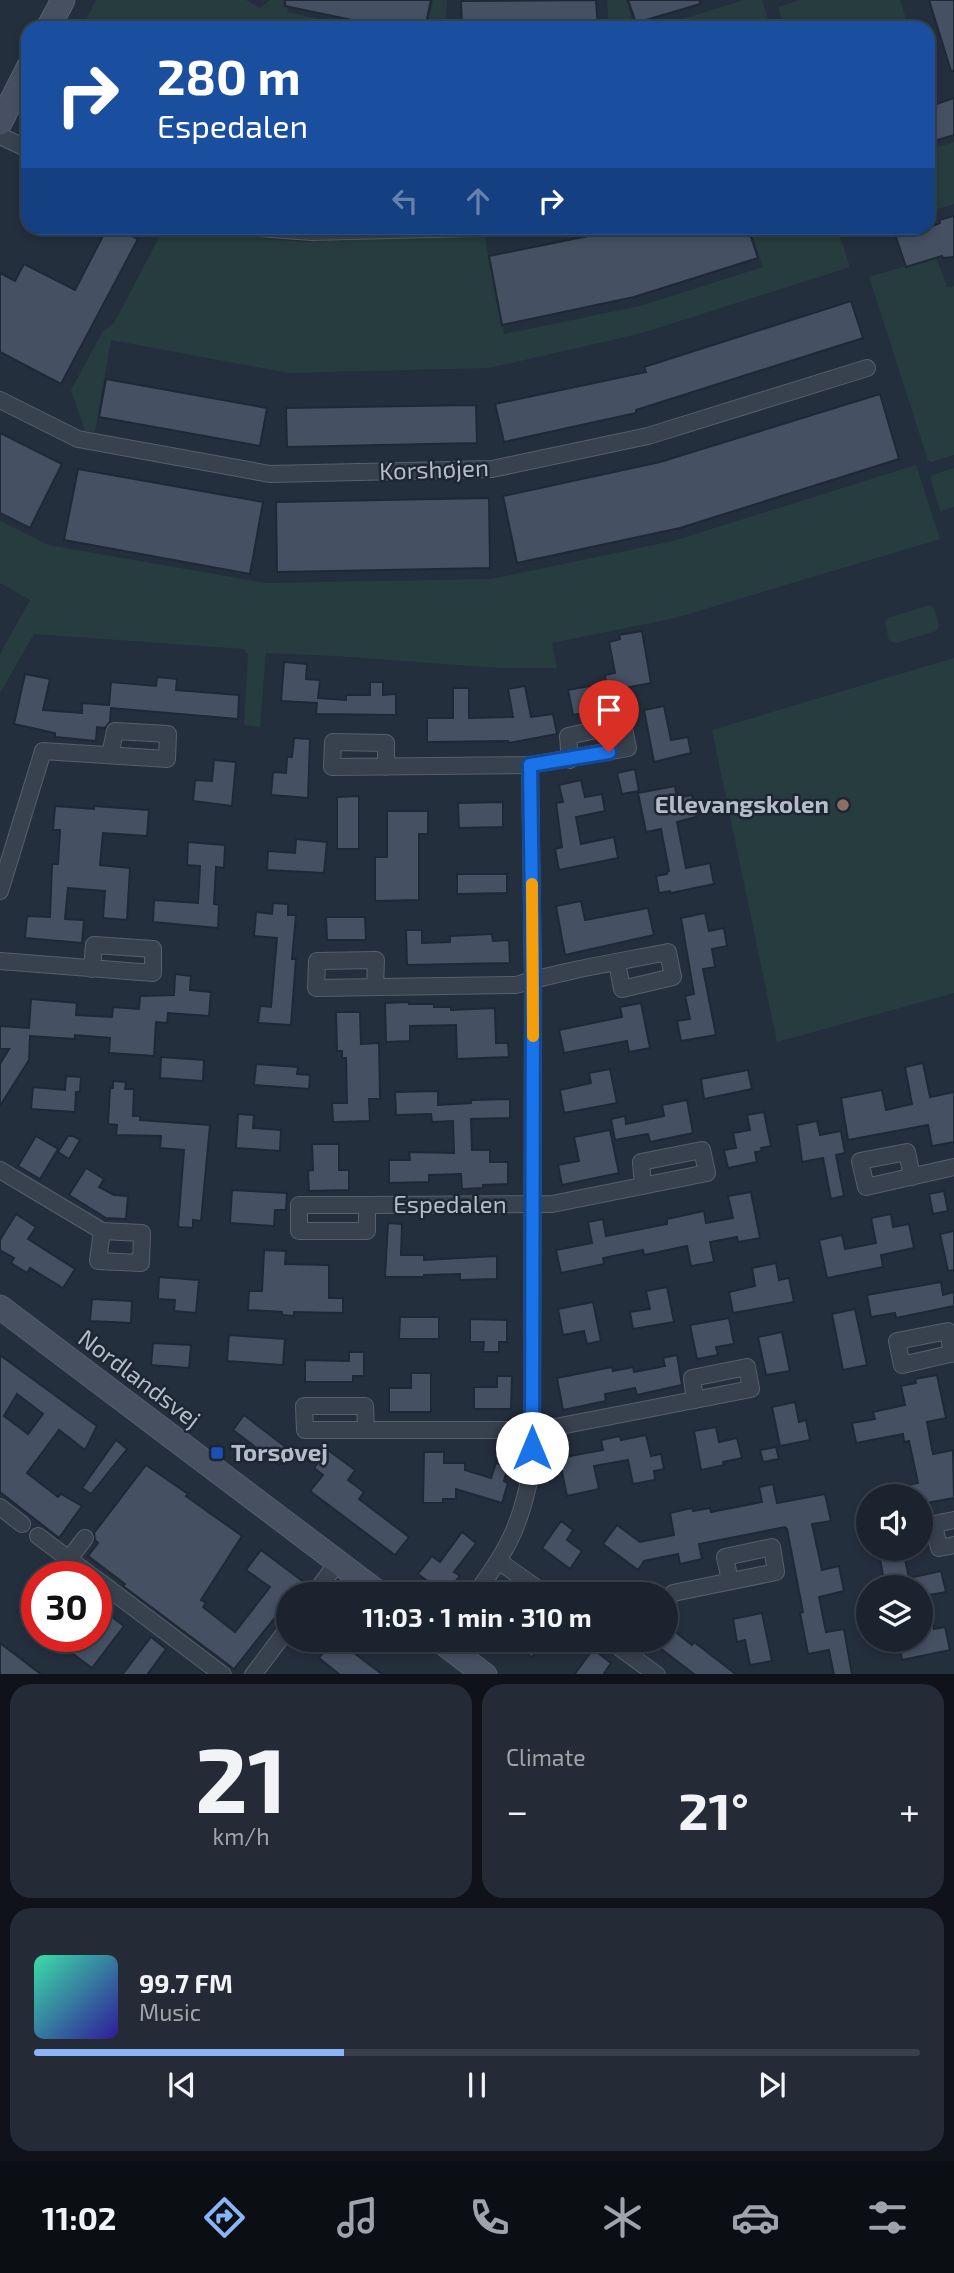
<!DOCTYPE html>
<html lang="en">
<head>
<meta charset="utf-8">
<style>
  :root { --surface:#1b232e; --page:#242b36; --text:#f1f3f6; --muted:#a0a4aa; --line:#39404a; --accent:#8ab4f8 }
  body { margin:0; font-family:"Exo 2",sans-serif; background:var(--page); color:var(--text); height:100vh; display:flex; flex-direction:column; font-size:26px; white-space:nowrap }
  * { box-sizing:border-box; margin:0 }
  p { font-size:23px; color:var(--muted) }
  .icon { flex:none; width:38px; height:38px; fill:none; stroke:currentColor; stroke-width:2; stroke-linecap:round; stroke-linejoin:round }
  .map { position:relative; height:1674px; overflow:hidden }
  .sheet { display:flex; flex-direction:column; gap:10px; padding:10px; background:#0f1319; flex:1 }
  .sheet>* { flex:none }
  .top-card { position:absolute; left:21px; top:21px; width:914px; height:214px; border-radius:21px; box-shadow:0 4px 10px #0003,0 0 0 2px var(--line); background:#1a4fa0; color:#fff; overflow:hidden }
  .buttons { position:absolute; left:856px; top:1484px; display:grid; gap:14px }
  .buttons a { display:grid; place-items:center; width:77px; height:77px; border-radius:50%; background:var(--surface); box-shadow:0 4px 10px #0003,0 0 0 2px var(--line); font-size:35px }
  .speed { position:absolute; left:21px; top:1561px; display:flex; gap:14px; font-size:35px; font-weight:700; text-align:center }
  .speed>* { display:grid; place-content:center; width:91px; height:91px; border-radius:50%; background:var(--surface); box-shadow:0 4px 10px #0003,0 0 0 2px var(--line); line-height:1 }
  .speed .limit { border:10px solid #d22; background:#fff; color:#111 }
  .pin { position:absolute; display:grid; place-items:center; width:60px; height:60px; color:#fff; margin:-72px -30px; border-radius:50% 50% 50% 0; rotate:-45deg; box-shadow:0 0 7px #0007 }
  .pin .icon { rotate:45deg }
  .me { position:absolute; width:77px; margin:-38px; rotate:0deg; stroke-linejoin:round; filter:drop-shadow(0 0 5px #0008) }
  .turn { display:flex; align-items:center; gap:24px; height:147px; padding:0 21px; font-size:32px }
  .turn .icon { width:91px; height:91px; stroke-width:2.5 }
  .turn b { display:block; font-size:49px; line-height:60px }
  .lanes { display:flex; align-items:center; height:66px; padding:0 21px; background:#0003; justify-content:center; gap:35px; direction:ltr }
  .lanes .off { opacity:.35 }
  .big { font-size:52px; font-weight:700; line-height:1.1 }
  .sheet .widget { flex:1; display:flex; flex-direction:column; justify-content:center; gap:10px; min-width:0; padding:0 24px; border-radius:21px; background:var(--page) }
  .sheet .dial { align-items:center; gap:0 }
  .dial b { font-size:91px; line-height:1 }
  .song { display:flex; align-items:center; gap:21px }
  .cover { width:84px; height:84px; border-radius:10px; background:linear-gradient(135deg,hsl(160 70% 55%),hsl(250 70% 35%)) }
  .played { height:7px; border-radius:4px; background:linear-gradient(90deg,var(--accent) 35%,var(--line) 35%) }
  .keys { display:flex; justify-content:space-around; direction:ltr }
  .heat { display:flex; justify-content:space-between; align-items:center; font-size:38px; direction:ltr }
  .sheet .tiles { flex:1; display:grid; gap:10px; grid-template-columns:1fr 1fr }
  .widget:last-child { grid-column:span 2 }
  .trip { position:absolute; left:276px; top:1582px; width:402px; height:70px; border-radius:35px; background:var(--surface); box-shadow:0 4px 10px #0003,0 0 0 2px var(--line); font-weight:700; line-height:70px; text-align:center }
  .tab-bar { display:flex; height:112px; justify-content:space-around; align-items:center; background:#0b0e12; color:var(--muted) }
  .tab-bar .icon { width:49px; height:49px }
  .tab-bar .current { color:var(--accent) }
  .tab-bar b { font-size:32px; color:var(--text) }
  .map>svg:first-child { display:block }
</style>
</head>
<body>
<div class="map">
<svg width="954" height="1675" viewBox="0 0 954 1675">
  <rect width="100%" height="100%" fill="#242f3e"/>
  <g fill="#263c3f">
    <polygon points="96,0 246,0 260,8 270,0 290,0 287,12 357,28 82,28"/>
    <polygon points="433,0 447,0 445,28 427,28"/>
    <polygon points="607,0 626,0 635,28 609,28"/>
    <polygon points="744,0 762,0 771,28 654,28"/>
    <polygon points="800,0 900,0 909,28 785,28 778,7"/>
    <polygon points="954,142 954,204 938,209 929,205 928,201 928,150"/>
    <polygon points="164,228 205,228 266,239 306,242 484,234 504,334 640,306 763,267 750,228 837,228 850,267 642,333 489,368 289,373 111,340 95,432 85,431 71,390 103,331 114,323"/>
    <polygon points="936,257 947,287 954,286 954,455 931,462 928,460 869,277"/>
    <polygon points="916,465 940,539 675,618 552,643 557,668 498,668 336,656 266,653 260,727 244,725 248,655 244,649 34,634 0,693 0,654 30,600 0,583 0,521 48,545 266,583 491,579 673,541"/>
    <polygon points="954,468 954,507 940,511 930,476"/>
    <polygon points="930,605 934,608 939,626 936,631 896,643 889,641 885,622 888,618"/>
    <polygon points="954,658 954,993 777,1042 712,730"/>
  </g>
  <g fill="#455162" stroke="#1f2835" stroke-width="2" fill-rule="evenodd">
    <polygon points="285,0 431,0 425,28 392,28 371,24 285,6"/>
    <polygon points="596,0 598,28 462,28 461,1"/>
    <polygon points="628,0 700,0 700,4 636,23"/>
    <polygon points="929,0 954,0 954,71 951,71"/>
    <polygon points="954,98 954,135 928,143 928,107"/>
    <polygon points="954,216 954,257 943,258 942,256 906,267 893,228 928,228 940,223 939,220"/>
    <polygon points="107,228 115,228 138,239 61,384 0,352 0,273 15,281 24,264 75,290"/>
    <polygon points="628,228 748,228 758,258 634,297 502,325 489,256 608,232 608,234"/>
    <polygon points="851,301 863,338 636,410 636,413 504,442 495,404 646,372 644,367"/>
    <polygon points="106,379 267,408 260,446 99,417"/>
    <polygon points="880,394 899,459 680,528 517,563 503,496 660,462"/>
    <polygon points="476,405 477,443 287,447 286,408"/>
    <polygon points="0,433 62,464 30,528 0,513"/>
    <polygon points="78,469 263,502 250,574 64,540"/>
    <polygon points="489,498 490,568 277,572 276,502"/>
    <polygon points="642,631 651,683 609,691 612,708 573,715 568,690 606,683 605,675 615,673 609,642 620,639 619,635"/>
    <polygon points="284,662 307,664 306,679 320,680 318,698 346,700 346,695 370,695 370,682 383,682 383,695 396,694 396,715 316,714 317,703 281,701"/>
    <polygon points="25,674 50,679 43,710 82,713 82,703 109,705 111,682 156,686 157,677 177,679 176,690 239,695 238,719 111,708 110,722 105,728 97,727 96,741 55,737 55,733 14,724"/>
    <polygon points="525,686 531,717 553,714 557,734 509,743 508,741 427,742 427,718 453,718 453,688 469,688 469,718 513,717 508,689"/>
    <polygon points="664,706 671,740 688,737 691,753 654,762 644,710"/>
    <polygon points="294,738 310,739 308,798 271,795 273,772 286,773 287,757 292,757"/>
    <polygon points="214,760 236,762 232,806 193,801 195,780 212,781"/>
    <polygon points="635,769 639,791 622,794 617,773"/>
    <polygon points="581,780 585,797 602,794 605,811 576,817 581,844 614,837 618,858 559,870 555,849 562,847 556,803 563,802 559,785"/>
    <polygon points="675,786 677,798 692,795 696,817 677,822 686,868 710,863 714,884 671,893 670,891 659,893 656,876 667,874 667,872 669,871 661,829 646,832 638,793"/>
    <polygon points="359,796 359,849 337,849 337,797"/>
    <polygon points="503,802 503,827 459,828 458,803"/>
    <polygon points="55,806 94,809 94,806 149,810 147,836 103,833 100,865 130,868 127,920 103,918 105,891 68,888 65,919 84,920 82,943 25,938 27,916 50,917 52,864 58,864 60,830 53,830"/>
    <polygon points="387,811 428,811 428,834 419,834 419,900 375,901 375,857 387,857"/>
    <polygon points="296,839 327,842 324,873 267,870 268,851 295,853"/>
    <polygon points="188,842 225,845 224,868 216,867 214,904 219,905 218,928 153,922 154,900 198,903 200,866 187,865"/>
    <polygon points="457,874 507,874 507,893 457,894"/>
    <polygon points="581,901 585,920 648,908 654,935 565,955 556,906"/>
    <polygon points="273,903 288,904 288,915 296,915 292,959 296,959 291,1025 258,1023 260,1006 271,1007 277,938 254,936 256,912 272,914"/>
    <polygon points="705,913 709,931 724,928 727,946 712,949 715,967 703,969 716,1035 681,1041 677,1021 690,1019 685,996 694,994 681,918"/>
    <polygon points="326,917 365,917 366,940 327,940"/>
    <polygon points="406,930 422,930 422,943 450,942 450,936 492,934 493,941 509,940 510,963 407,965"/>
    <polygon points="175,974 191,976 190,990 211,992 209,1016 168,1013 167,1023 156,1022 154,1056 109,1053 110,1038 75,1035 75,1039 30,1036 29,1060 0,1106 0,1064 9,1049 0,1049 0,1026 29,1028 31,999 77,1003 76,1015 112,1017 113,1007 139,1009 140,996 174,995"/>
    <polygon points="409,1002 409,1004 434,1004 434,1007 451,1007 451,1010 495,1008 496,1043 508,1043 509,1057 457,1059 456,1025 410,1026 410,1041 386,1042 385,1003"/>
    <polygon points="641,1003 650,1048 629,1052 627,1041 564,1053 559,1030 622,1017 620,1007"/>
    <polygon points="336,1012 360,1012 361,1044 379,1043 380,1099 369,1099 370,1121 333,1122 332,1103 347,1103 346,1058 342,1058 342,1051 337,1051"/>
    <polygon points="161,1057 204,1060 203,1081 160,1078"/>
    <polygon points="923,1063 930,1097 954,1092 954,1142 932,1146 928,1125 848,1140 841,1098 882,1090 886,1110 912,1104 905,1067"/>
    <polygon points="256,1064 298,1067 297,1074 310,1075 309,1089 254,1085"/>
    <polygon points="610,1069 617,1103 564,1113 560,1090 591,1083 589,1073"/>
    <polygon points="748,1070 752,1089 704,1099 701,1079"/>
    <polygon points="66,1076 81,1077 80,1092 76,1092 75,1112 31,1109 33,1087 65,1090"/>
    <polygon points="113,1081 126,1082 125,1089 134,1089 133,1116 140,1116 140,1120 210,1125 201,1221 193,1220 193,1228 178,1227 184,1150 160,1148 161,1136 116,1135 117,1125 108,1124 110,1088 113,1088"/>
    <polygon points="438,1091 438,1105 471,1103 471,1100 510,1099 510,1118 471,1119 472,1150 490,1150 490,1162 508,1162 508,1184 483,1185 483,1188 462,1189 461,1174 429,1175 429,1182 389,1183 389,1160 410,1160 409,1152 454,1153 453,1121 432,1122 431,1114 396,1115 395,1092"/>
    <polygon points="687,1100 693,1133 650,1142 648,1134 615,1140 611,1119 625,1116 626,1124 664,1116 662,1105"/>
    <polygon points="764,1112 771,1146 761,1148 762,1151 755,1152 757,1162 728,1168 724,1150 736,1148 733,1133 750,1130 747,1115"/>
    <polygon points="238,1114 254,1115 253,1128 281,1130 280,1151 236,1148"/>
    <polygon points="817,1121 820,1135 841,1131 845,1153 836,1155 844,1196 831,1199 823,1158 802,1162 797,1125"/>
    <polygon points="610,1130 619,1173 562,1185 558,1165 579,1161 574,1137"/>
    <polygon points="36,1136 58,1149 40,1179 18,1166"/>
    <polygon points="68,1136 73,1136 80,1140 69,1159 58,1152"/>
    <polygon points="312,1144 339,1144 339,1170 349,1170 349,1190 309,1191 308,1171 313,1170"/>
    <polygon points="86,1168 104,1179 99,1187 114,1195 128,1196 126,1219 106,1218 69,1195"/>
    <polygon points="232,1190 287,1193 286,1210 275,1210 274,1226 230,1223"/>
    <polygon points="944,1191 948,1211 933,1214 929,1194"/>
    <polygon points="751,1192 760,1238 738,1242 737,1237 710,1242 714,1262 691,1266 687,1246 644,1255 643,1250 603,1258 604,1264 561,1273 556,1250 592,1243 588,1222 603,1219 606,1236 667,1224 667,1219 704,1211 706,1223 733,1218 728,1196"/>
    <polygon points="16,1214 36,1227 28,1239 75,1269 63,1288 30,1268 27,1273 11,1263 14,1258 0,1250 0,1240"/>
    <polygon points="891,1214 893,1227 909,1224 914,1248 881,1255 883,1267 827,1278 819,1240 842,1235 845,1249 876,1243 871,1218"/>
    <polygon points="388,1223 402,1224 401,1255 424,1255 424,1260 497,1256 497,1279 460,1280 460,1274 424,1275 424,1277 385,1277"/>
    <polygon points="954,1231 954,1270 948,1271 940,1234"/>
    <polygon points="264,1250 286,1251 285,1264 329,1265 329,1298 343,1298 343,1313 294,1312 294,1316 282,1315 282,1312 248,1310 249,1291 262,1291"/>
    <polygon points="776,1263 779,1280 789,1278 794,1302 733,1313 729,1292 755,1286 752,1268"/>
    <polygon points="159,1277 199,1280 196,1313 174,1311 175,1300 158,1299"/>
    <polygon points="941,1282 943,1295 954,1292 954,1306 896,1318 895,1313 871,1317 867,1295"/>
    <polygon points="667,1287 674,1322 633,1329 630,1312 650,1309 646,1291"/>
    <polygon points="92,1299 132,1301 131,1323 90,1321"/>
    <polygon points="593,1302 601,1341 587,1344 584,1331 563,1335 558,1309"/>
    <polygon points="855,1309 867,1365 843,1370 832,1314"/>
    <polygon points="400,1317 439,1317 439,1339 399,1339"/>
    <polygon points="729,1318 734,1344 716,1347 718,1355 697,1359 690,1325"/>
    <polygon points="470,1319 507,1320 507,1342 499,1342 499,1352 483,1352 484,1342 470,1342"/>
    <polygon points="782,1332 790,1371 766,1375 758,1337"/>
    <polygon points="229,1335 285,1339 283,1365 227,1361"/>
    <polygon points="153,1343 191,1345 189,1368 151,1365"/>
    <polygon points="349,1352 364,1352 364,1376 353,1376 353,1382 305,1382 305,1360 349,1361"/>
    <path d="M0,1355L97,1426L85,1450L59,1430L27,1473L58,1497L61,1494L82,1506L59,1538L0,1492ZM17,1394L43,1414L28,1434L4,1416Z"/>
    <polygon points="677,1355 682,1385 637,1395 635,1388 605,1394 606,1401 563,1410 557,1378 612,1367 613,1371 633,1367 634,1372 665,1366 663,1358"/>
    <polygon points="411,1373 431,1373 431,1412 389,1412 389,1388 411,1388"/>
    <polygon points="937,1375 946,1418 927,1422 933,1454 953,1450 954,1498 920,1504 920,1496 883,1496 882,1490 918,1483 909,1441 904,1442 903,1434 856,1443 852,1423 875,1419 873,1412 905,1405 901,1386 916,1383 915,1379"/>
    <polygon points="497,1376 512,1376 511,1409 474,1409 474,1387 497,1387"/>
    <polygon points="795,1402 799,1422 806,1420 810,1440 780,1446 772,1407"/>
    <polygon points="244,1415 291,1451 279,1465 233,1430"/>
    <polygon points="716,1427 719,1442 737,1438 742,1458 723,1462 724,1465 701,1470 694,1431"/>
    <polygon points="646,1435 651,1456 661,1454 664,1469 654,1471 655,1480 633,1484 628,1460 594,1466 599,1489 567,1496 559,1458 603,1450 601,1440 620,1436 621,1440"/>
    <polygon points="116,1440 127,1449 91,1494 82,1488"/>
    <polygon points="776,1447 779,1459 763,1462 760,1450"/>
    <polygon points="328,1450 355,1470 348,1480 364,1492 359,1499 409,1537 395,1555 310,1491 323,1475 314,1468"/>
    <polygon points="424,1452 444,1452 444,1463 465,1463 465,1470 491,1478 496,1463 508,1466 504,1481 508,1483 502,1503 456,1489 456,1499 443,1499 443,1503 423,1503"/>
    <polygon points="146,1465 188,1494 186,1496 242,1536 201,1600 206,1603 203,1607 235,1632 270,1587 246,1570 261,1550 305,1583 297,1594 289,1594 289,1600 234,1669 123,1586 125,1584 88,1556 98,1543 95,1540 94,1533"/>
    <polygon points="773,1484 777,1503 825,1494 831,1521 812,1524 822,1570 839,1566 844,1591 819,1597 826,1632 844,1629 852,1675 834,1675 829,1650 808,1654 800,1613 803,1612 787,1529 785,1527 699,1544 702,1559 680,1564 678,1554 644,1561 638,1570 603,1544 617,1525 640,1542 674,1535 670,1513 692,1508 693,1511 710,1508 711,1512 762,1502 759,1487"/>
    <polygon points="561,1521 573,1530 567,1540 582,1551 570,1569 542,1548"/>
    <polygon points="462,1532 476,1543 454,1572 460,1576 445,1594 418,1574 432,1556 440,1562"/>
    <polygon points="904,1554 909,1578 941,1571 946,1592 923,1596 920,1587 885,1587 880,1559"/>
    <polygon points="37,1586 37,1627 17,1612"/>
    <polygon points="96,1605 124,1626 92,1668 49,1636 96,1636"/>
    <polygon points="762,1613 772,1661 750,1665 745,1640 737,1642 733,1619"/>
    <polygon points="932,1618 934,1629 945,1627 950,1650 902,1660 898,1640 920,1640 920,1621"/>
    <polygon points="673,1630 692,1645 694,1642 737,1675 695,1675 660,1648"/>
    <polygon points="151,1637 166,1649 147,1675 122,1675"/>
    <polygon points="333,1640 337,1640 383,1675 340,1675 319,1658"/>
    <polygon points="507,1640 545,1640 532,1657"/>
    <polygon points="0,1643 42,1675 0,1675"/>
    <polygon points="593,1649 611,1663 603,1675 574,1675"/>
  </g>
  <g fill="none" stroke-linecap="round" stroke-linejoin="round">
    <g stroke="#565f6c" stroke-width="18">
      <g id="street">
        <polyline points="0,136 28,149"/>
        <polyline points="257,228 312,232 473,228"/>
        <polyline points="0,400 78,439 270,474 492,469 648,436 867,368"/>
        <polyline points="386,767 386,743 333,742 332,767 530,765 628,748 623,724 568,736 570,760"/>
        <polyline points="0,891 43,751 167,759 168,734 115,731 110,755"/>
        <polyline points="0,961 153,973 153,949 94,945 92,969"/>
        <path d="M375,987L376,960L317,961L316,988L516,985C565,970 618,962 668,952L673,977L622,989L617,962"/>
        <polyline points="0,1170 102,1231 142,1233 141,1263 98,1261 102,1231"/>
        <polyline points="912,1177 907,1152 860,1161 866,1187 954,1167"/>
        <polyline points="367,1205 299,1205 299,1231 367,1231 367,1205 552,1204 707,1173 702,1150 641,1162 643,1186"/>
        <polyline points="952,1354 948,1331 897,1341 902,1365 954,1353"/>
        <polyline points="366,1430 365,1406 304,1406 305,1430 532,1430 550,1428 751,1389 747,1367 692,1378 695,1400"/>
        <polyline points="0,1507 22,1524"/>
        <polyline points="954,1520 934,1524 939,1548 954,1545"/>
        <polyline points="38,1536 93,1577"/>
        <polyline points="69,1559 85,1538"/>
        <polyline points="500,1562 545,1594"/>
        <polyline points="96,1579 223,1675"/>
        <polyline points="314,1594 338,1562"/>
        <path d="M475,1594C509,1549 522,1522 532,1466L533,980L530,765"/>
        <polyline points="667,1601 673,1593 776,1572 772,1547 725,1557 730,1581"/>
        <polyline points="609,1640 657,1675"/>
        <polyline points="253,1675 289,1627"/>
      </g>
    </g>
    <g stroke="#565f6c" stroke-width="25">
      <g id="secondary">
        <polyline points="48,28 63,0"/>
        <polyline points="0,123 28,68"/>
        <polyline points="0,1307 380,1594"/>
        <polyline points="439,1640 485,1675"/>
      </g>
    </g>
    <use href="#street" stroke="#38414e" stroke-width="16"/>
    <use href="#secondary" stroke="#465061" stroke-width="23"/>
  </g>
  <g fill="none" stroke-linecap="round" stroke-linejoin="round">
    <g stroke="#114b97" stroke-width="18">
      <polyline id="route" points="532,1448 533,980 530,765 609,752"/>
    </g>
    <use href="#route" stroke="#1a73e8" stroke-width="12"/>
    <polyline stroke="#f59e0b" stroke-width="12" points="532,884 533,1036"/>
  </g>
  <circle fill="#8d6e63" stroke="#1d2633" stroke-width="2.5" cx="843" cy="805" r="7"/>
  <rect fill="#1a4fb4" stroke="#1d2633" stroke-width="2.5" x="210" y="1446" width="14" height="14" rx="3.5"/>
  <g text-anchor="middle" stroke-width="5" stroke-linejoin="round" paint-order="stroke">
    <g font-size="24" fill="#b4bcc9" stroke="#1d2633">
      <text transform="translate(434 470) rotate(-2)" y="8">Korshøjen</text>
      <text x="450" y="1213">Espedalen</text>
      <text transform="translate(139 1379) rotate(37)" y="8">Nordlandsvej</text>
    </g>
    <g font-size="24" font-weight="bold" fill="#b4bcc9" stroke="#1d2633" text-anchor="end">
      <text x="829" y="813">Ellevangskolen</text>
      <text x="231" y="1461" text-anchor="start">Torsøvej</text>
    </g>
  </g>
</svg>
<div class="buttons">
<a><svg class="icon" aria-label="sound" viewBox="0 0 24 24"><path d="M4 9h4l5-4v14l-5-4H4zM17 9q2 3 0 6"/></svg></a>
<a><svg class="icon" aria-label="layers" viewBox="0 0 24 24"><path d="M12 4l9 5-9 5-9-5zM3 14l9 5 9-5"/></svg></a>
</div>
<div class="speed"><div class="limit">30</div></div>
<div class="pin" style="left:609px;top:752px;background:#d93025"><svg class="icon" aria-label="arrive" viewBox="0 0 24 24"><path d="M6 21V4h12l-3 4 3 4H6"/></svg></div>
<svg class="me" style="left:532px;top:1448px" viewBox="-20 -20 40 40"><circle r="19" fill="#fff"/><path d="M0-13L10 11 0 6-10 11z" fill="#1a73e8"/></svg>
<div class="trip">11:03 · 1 min · 310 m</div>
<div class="top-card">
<div class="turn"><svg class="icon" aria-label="right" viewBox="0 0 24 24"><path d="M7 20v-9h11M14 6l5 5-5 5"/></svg><div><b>280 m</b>Espedalen</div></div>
<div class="lanes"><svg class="icon off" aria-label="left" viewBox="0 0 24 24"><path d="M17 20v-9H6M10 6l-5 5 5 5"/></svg><svg class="icon off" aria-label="ahead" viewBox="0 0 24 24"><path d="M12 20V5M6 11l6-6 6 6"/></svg><svg class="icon" aria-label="right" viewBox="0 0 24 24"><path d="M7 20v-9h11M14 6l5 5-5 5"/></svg></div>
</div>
</div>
<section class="sheet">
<div class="tiles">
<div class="widget dial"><b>21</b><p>km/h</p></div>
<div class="widget"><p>Climate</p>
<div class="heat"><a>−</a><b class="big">21°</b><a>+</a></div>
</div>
<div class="widget">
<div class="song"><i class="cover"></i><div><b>99.7 FM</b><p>Music</p></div></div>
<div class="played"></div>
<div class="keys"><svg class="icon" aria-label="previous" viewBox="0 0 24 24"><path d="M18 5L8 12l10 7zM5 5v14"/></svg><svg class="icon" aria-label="pause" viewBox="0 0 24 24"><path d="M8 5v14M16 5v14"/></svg><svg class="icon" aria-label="next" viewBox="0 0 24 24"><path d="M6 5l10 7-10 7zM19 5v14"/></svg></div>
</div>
</div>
</section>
<nav class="tab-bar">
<b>11:02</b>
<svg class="icon current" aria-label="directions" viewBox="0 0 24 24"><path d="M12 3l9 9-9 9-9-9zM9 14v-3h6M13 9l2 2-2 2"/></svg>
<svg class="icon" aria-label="music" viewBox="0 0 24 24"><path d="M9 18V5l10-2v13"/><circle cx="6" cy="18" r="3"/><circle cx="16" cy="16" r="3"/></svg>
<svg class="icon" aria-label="phone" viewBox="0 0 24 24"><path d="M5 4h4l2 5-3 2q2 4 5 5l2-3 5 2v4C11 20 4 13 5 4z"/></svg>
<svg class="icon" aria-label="climate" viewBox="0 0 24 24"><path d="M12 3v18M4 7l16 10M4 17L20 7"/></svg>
<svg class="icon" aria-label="car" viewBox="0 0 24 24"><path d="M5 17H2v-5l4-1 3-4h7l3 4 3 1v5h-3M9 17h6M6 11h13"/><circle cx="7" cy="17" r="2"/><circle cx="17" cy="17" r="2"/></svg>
<svg class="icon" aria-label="filters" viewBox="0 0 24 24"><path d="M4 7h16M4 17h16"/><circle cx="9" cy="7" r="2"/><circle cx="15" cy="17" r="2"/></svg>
</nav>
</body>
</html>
